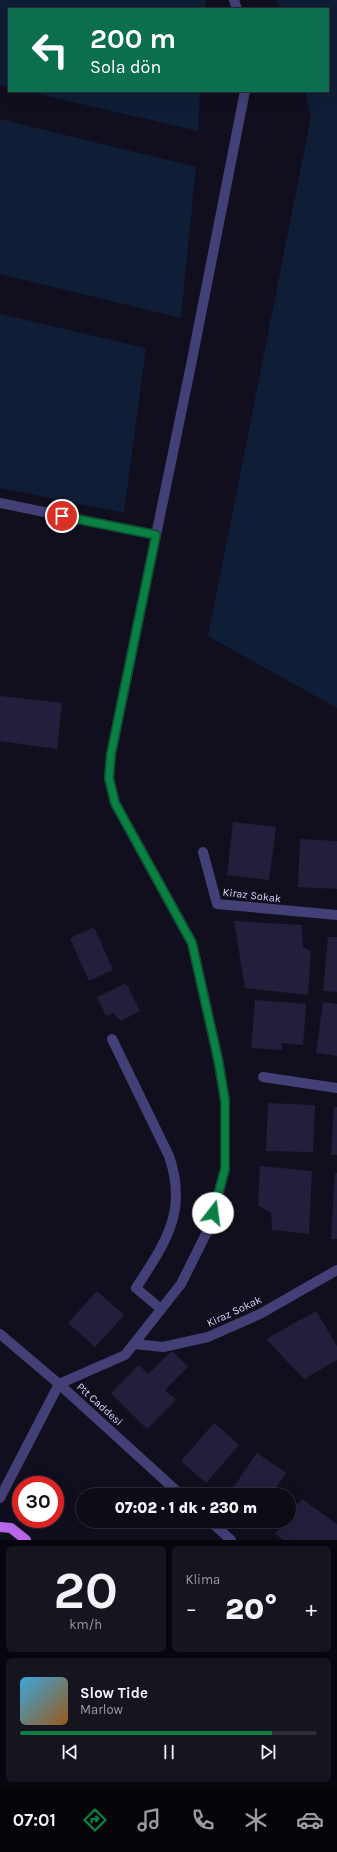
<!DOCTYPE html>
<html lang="tr">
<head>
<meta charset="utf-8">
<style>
  :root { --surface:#0d0b16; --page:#16141f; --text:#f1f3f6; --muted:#9a9ba1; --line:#2d2b35; --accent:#0b8043 }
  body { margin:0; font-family:Karla,sans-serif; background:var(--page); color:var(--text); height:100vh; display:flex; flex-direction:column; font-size:15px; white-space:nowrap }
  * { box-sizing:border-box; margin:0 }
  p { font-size:13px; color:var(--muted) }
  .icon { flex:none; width:22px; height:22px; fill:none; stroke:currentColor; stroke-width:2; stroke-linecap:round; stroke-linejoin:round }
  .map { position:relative; height:1540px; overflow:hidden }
  .panel { display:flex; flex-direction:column; gap:6px; padding:6px; background:#07060c; flex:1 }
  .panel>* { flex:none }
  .guide { position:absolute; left:8px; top:8px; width:321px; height:84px; border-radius:0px; box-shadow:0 4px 16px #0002,0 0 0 1px var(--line); background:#0b6e4f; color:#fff; overflow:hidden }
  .speed { position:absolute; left:12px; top:1476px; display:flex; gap:8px; font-size:20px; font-weight:700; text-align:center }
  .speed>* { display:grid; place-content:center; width:52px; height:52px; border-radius:50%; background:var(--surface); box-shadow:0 4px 16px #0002,0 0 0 1px var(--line); line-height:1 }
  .speed .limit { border:6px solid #d22; background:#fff; color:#111 }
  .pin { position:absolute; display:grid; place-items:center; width:34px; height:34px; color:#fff; margin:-17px; border:2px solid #fff; border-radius:50%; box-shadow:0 1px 4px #0007 }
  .me { position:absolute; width:44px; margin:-22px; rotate:15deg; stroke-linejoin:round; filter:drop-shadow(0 0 3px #0008) }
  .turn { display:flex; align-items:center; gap:14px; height:84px; padding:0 16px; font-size:18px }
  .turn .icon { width:52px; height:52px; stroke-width:2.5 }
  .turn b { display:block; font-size:28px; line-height:34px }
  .big { font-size:30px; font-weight:800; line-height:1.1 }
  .panel .card { flex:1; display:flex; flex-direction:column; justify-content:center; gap:6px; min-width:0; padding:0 14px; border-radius:6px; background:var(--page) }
  .panel .dial { align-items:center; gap:0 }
  .dial b { font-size:52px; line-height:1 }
  .song { display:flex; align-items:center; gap:12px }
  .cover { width:48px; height:48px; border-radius:6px; background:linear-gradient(135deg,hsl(200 70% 55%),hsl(30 70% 35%)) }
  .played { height:4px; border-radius:2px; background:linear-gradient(90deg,var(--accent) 85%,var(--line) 85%) }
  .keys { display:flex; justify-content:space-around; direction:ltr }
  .heat { display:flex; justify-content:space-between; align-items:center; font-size:22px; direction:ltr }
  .panel .tiles { flex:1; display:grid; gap:6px; grid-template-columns:1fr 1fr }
  .card:last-child { grid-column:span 2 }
  .trip { position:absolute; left:76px; top:1488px; width:220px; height:40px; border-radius:20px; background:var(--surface); box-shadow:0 4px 16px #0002,0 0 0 1px var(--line); font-weight:800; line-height:40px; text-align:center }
  .tabs { display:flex; height:64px; justify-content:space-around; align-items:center; background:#050409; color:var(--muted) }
  .tabs .icon { width:28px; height:28px }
  .tabs .active { color:var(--accent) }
  .tabs b { font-size:18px; color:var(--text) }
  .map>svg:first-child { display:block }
</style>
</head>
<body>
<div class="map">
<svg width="337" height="1540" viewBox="0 0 337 1540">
  <rect width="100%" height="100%" fill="#110f1e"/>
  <g fill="#0f1e36">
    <polygon points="0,0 206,0 205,9 9,9 9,87 0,85"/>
    <polygon points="276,0 337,0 337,708 208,636 311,117 305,91 328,91 328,9 280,9"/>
    <polygon points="26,91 200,91 198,131"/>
    <polygon points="0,119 196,167 181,318 0,274"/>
    <polygon points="0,314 146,348 124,513 0,488"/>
  </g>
  <g fill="#241e3c">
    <polygon points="0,696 62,703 57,749 0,741"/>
    <polygon points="233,822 276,827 269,880 227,875"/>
    <polygon points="300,839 337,841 337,889 298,887"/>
    <polygon points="234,921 302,925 303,947 311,951 308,995 245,988"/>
    <polygon points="94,927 113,970 89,981 70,938"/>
    <polygon points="328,937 337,937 337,992 323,991"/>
    <polygon points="126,983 140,1011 121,1021 113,1013 106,1016 97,997"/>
    <polygon points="255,1000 306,1004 303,1045 282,1043 282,1050 251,1048"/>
    <polygon points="323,1002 337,1004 337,1056 316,1053"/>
    <polygon points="268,1103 315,1105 313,1152 266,1151"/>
    <polygon points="334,1107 337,1107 337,1155 331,1155"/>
    <polygon points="260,1166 312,1171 309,1234 272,1230 271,1212 258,1206"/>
    <polygon points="335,1173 337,1173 337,1239 331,1239"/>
    <polygon points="97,1291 124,1315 95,1347 68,1323"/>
    <polygon points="316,1311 337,1346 337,1360 304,1379 266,1339"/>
    <polygon points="172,1351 188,1367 165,1390 176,1400 147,1429 111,1393 139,1365 148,1374"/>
    <polygon points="214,1423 239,1445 206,1483 181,1461"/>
    <polygon points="257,1453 286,1473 271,1495 228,1495"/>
    <polygon points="302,1499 337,1524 337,1540 283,1540 275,1534 285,1521 289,1521 289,1515"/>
  </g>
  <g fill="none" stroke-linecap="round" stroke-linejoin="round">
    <g stroke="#424076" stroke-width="10">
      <polyline points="234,0 237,9"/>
      <polyline points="0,503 156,535"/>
      <polyline points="203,852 217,904 337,915"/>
      <path d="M112,1039L169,1156C188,1211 166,1242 136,1288L161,1309"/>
      <polyline points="263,1077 337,1088"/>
      <polyline points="0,1334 59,1384 181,1495"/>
      <polyline points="134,1344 163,1347 208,1337 260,1314 337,1270"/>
      <polyline points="0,1498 59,1384 125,1355 181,1284 209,1228 225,1169 225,1101 218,1059 192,943 115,803 109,779 111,754 191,365 245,91"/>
      <polyline points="210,1521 231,1540"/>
    </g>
    <polyline stroke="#b968ea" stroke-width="10" points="0,1527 11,1528 26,1540"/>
  </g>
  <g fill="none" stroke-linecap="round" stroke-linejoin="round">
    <g stroke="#07532c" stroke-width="10">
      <polyline id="route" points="62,516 156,535 111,754 109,778 115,803 192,943 218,1059 225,1100 225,1169 213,1213"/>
    </g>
    <use href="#route" stroke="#0b8043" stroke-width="7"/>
  </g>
  <g text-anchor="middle" stroke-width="4" stroke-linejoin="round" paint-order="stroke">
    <g font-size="11" fill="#d6d2f9" stroke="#110f1e">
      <text transform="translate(252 895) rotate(7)" y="4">Kiraz Sokak</text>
      <text transform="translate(234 1311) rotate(-25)" y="4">Kiraz Sokak</text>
      <text transform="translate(100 1404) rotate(42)" y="4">Ptt Caddesi</text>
    </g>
  </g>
</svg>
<div class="speed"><div class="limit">30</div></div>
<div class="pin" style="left:62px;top:516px;background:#d93025"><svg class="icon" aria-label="arrive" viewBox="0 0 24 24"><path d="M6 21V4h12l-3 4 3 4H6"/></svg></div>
<svg class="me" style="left:213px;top:1213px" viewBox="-20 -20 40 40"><circle r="19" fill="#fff"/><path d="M0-13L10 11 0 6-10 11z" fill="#0b8043"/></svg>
<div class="trip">07:02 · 1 dk · 230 m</div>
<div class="guide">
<div class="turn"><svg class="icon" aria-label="left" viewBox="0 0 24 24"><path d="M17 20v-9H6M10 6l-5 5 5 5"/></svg><div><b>200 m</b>Sola dön</div></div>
</div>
</div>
<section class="panel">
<div class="tiles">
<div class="card dial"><b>20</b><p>km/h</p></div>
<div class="card"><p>Klima</p>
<div class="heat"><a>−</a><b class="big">20°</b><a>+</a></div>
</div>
<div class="card">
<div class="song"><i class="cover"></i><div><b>Slow Tide</b><p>Marlow</p></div></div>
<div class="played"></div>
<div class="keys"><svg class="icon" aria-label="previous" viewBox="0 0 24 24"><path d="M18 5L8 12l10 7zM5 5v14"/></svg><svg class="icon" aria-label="pause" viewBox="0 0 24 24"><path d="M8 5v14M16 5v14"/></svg><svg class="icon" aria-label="next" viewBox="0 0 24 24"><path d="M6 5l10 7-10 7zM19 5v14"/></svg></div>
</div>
</div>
</section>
<nav class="tabs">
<b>07:01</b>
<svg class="icon active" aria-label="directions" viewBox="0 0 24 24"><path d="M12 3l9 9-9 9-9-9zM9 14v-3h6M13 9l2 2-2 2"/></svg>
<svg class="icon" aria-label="music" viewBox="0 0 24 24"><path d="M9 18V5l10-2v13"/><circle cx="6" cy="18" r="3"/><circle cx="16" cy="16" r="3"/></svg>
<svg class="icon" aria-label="phone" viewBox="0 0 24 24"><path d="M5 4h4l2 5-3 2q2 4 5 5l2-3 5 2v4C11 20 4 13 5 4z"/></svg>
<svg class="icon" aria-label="climate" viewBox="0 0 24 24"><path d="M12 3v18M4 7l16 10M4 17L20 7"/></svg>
<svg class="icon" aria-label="car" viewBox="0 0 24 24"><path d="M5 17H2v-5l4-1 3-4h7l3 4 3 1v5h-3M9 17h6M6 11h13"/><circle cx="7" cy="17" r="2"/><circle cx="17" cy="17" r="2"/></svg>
</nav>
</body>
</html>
